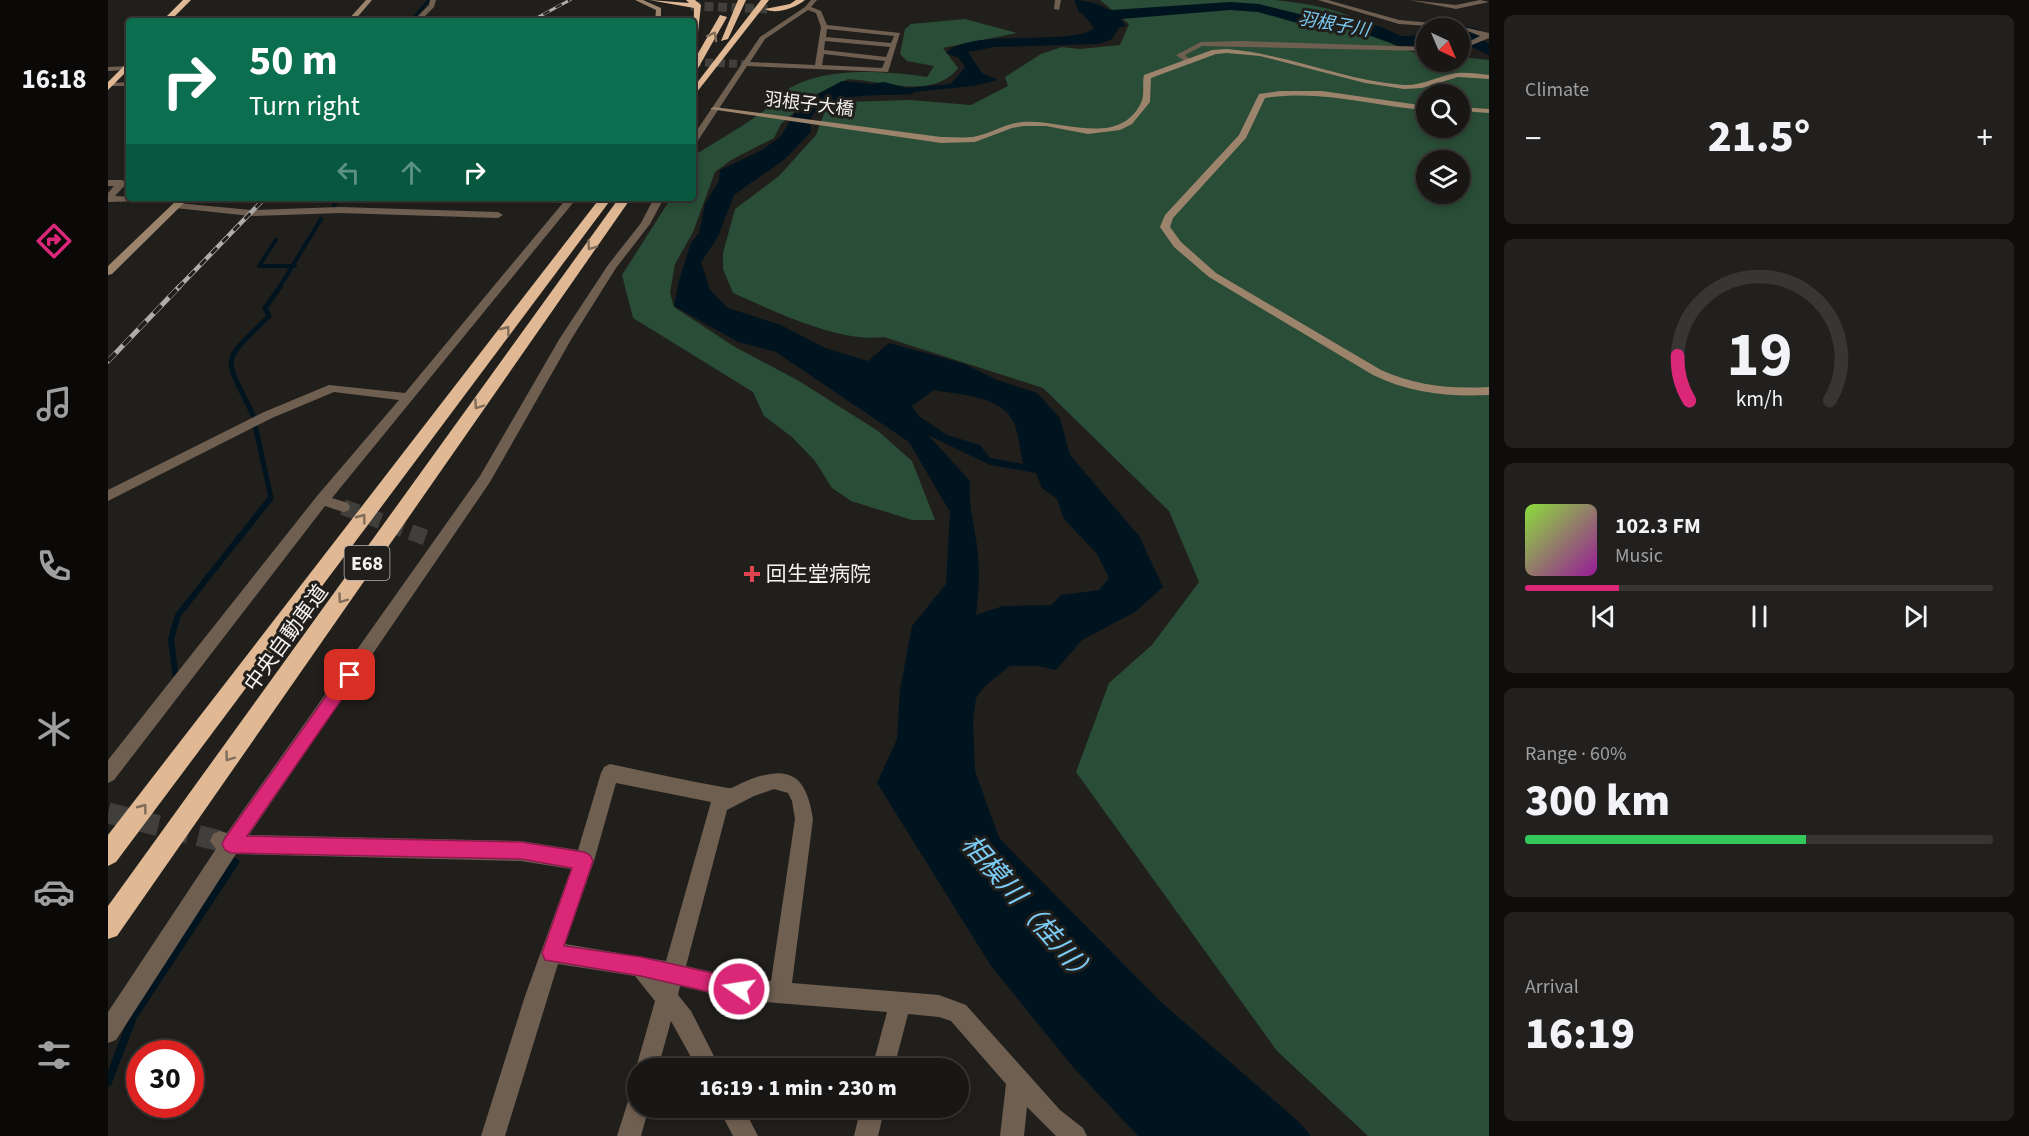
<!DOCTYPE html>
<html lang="en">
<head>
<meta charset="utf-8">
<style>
  :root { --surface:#191715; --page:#22201e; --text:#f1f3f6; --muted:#9f9fa0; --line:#373634; --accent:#db2777 }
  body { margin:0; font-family:"Source Sans 3","Noto Sans JP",sans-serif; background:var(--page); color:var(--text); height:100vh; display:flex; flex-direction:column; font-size:22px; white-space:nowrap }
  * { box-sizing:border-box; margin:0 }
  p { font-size:20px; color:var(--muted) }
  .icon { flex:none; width:33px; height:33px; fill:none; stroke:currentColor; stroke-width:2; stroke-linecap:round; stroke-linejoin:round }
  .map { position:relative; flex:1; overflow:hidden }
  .side { display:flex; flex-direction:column; gap:15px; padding:15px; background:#0e0d0c; width:540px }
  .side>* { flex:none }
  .banner { position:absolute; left:18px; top:18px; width:570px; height:183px; border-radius:6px; box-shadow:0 3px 9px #0003,0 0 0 2px var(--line); background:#0b6e4f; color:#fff; overflow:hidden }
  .needle { width:39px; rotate:136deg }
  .buttons { position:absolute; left:1308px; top:18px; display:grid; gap:12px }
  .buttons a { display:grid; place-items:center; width:54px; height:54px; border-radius:50%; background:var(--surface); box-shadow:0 3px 9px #0003,0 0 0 2px var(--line); font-size:30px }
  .speed { position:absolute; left:18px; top:1040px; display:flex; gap:12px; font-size:30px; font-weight:700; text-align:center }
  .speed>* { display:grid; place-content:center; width:78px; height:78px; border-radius:50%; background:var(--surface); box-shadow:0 3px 9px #0003,0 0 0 2px var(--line); line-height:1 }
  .speed .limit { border:9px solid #d22; background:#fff; color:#111 }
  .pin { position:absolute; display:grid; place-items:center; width:51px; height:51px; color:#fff; margin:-26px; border-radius:12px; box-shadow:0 3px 9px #0006 }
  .me { position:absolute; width:66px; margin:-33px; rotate:283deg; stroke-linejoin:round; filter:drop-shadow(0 0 4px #0008) }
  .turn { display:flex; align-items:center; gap:21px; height:126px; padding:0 24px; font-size:27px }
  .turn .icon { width:78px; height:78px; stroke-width:2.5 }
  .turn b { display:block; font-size:42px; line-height:51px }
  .lanes { display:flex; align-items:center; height:57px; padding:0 24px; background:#0003; justify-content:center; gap:30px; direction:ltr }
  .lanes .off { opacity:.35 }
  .big { font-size:45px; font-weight:800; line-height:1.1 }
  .side .tile { flex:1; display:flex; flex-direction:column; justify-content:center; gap:9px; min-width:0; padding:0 21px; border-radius:9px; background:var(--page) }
  .side .dial { align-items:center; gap:0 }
  .dial svg { height:156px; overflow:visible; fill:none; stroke:var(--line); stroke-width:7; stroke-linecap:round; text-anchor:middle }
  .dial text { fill:var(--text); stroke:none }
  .song { display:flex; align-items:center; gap:18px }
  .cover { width:72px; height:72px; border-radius:9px; background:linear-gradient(135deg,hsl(90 70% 55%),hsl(300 70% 35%)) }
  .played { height:6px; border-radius:3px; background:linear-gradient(90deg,var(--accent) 20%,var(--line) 20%) }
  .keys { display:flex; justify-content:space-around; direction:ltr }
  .heat { display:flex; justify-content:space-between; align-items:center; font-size:33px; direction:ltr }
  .charge { height:9px; border-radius:4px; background:linear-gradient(90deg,#34c759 60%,var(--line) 0) }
  .trip { position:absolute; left:519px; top:1058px; width:342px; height:60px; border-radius:30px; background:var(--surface); box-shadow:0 3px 9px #0003,0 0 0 2px var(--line); font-weight:800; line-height:60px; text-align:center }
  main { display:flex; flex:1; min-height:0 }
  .menu { display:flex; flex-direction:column; width:108px; justify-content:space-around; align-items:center; background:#0a0908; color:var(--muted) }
  .menu .icon { width:42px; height:42px }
  .menu .active { color:var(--accent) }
  .menu b { font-size:27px; color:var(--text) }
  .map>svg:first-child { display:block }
</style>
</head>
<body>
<main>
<nav class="menu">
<b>16:18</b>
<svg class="icon active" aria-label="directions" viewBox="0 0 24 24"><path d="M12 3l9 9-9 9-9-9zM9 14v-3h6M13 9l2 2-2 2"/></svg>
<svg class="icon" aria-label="music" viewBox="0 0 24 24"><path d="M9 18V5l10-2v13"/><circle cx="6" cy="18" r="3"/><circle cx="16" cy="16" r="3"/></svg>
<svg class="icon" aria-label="phone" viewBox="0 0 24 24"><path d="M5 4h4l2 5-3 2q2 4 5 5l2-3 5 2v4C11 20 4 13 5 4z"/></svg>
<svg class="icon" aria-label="climate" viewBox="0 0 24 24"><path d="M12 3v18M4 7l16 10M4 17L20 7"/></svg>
<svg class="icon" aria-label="car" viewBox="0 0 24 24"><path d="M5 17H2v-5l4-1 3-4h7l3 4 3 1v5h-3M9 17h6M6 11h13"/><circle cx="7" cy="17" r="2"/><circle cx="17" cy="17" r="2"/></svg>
<svg class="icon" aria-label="filters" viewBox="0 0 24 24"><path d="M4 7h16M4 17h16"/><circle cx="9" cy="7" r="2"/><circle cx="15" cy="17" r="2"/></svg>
</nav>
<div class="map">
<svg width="1381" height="1136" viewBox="0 0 1381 1136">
  <rect width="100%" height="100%" fill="#211f1c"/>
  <g fill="#294d36" fill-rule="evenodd">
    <path d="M992,0H1167C1194,3 1229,8 1253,21C1282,36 1278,50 1318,54V62H1352V57L1381,60V1136H1260L1169,1051L968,772L1001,683L1044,645L1091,582L1061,511L935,388L776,337C731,343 666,311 625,293L615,269V253L627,209L671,176L708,135L717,111L737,102L802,100L863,105L900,86L897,77L933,54L954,47L972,49L1012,45L1021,24ZM1318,94H1352V128H1318ZM1318,160H1352V194H1318Z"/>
    <path d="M857,19L909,33L835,48L850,68C826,100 775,81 740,79L702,98L673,124L666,138L623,160L607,172L585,232L567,264L562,293L566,307L627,347L691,381L770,431L804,461L827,520H804L743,501L724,488L707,461L684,437L656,416L645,392L525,318L514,275L563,198H585V156C611,140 638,125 662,106C668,102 673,94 679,90C715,66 779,71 819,77L826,66L799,61L792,54L797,29L803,24Z"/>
  </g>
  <path fill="#00141f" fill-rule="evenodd" d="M966,0C985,0 1007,9 1018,26L1012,27L1003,40L990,44L887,47L860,52L874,73L890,80L866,86L805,92V94C780,97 693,88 703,132L677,159L626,195L610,237L593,262L602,290L620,308L673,325L717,348L760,361L781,343L857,364L889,380L929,393L952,418L962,455L1031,536L1055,587L1027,612L974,640L948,670L930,666H902L878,685L868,698L865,720L867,771L891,838L1053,1002L1191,1122L1203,1136H1030L965,1067L883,966L769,783L789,739L792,690L804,626L838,584L842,512L801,442L668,352L630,342L566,306L571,281L583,243L591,233L597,203L611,181L612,170L654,150L673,136L690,108L702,98L734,81L763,84L776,82L799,88L843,84L857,67L851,58L838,53C861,27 966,47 986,28L976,15L971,12ZM826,390C850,395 894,395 906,423C911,435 912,451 915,464L882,458L872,445L839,435L811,416L804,406ZM820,435L882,465L928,473L934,488L949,499L956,519L989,554L1001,578L991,590L953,595L943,605L895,606L868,615C871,592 872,569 869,546C866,523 860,504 862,481Z"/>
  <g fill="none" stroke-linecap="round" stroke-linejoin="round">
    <polyline stroke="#00141f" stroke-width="3" points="303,21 321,0"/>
    <g stroke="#00141f" stroke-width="4">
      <polyline points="226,206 229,198"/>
      <polyline points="168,240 151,266 187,266"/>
      <polyline points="171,288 213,219"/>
    </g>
    <g stroke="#00141f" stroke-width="5">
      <path d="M145,415C115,353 112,365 161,316L157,308L172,287"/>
      <polyline points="147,425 163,498 161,500"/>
    </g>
    <polyline stroke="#00141f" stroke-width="6" points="68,680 63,639 70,615 162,499"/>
    <polyline stroke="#00141f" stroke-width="8" points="0,1082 25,1017 127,862"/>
    <g fill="#00141f" fill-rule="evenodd">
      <polygon points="1122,2 1151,4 1207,18 1243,19 1273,27 1293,36 1318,35 1318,45 1291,46 1243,29 1207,28 1150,12 1122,10 989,21 981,16 989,11"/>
      <polygon points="1352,25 1373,30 1374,40 1381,44 1381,55 1357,44 1355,41 1360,36 1352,35 1352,28 1345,28"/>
    </g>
    <polyline stroke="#413f3c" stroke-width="8" stroke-dasharray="8 4" stroke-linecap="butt" points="585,62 636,64"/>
    <polyline stroke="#413f3c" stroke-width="16" stroke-dasharray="16 8" stroke-linecap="butt" points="235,507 324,540"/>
    <polyline stroke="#413f3c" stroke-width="21" stroke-dasharray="21 10" stroke-linecap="butt" points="0,813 112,841"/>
    <polyline stroke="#413f3c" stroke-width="9" stroke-dasharray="9 4.5" stroke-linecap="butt" points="583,6 661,9"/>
    <g fill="#6f5f51" fill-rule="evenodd">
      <polygon points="322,0 328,0 326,7 312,21 305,21 321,5"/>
      <path d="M703,0H709L703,7L713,11L719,25L792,33L780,72L639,66L589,142L585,145V136L652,37L697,7ZM700,10L708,13L713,27L707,65L642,62L657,39ZM719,29L786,36L783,43L718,37ZM717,41L782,47L778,57L716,50ZM716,54L777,61L774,68L714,65Z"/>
      <polygon points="947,0 953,0 951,10 946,9"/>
      <polygon points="1210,0 1220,0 1291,20 1347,25 1381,33 1381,38 1352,50 1352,46 1372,36 1352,28 1291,24"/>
      <polygon points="1301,0 1348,5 1372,0 1381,2 1348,9"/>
      <polygon points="1133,41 1318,47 1318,51 1094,46 1077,55 1085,62 1081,64 1068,55 1093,42"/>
      <polygon points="21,66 18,70 0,71 0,67"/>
      <polygon points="21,82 21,86 0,86 3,83"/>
      <polygon points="0,180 14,180 19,183 7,196 44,198 39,201 0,202 0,193 6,186 0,186"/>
      <polygon points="459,198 469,198 224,498 240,503 242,507 240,511 235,512 217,506 6,780 0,783 0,760 209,496 291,400 226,392 164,418 0,501 0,490 156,412 221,385 297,393"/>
      <path d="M546,198H556L542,224L508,268L464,338L382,482L141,835L413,841L470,850L493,773L496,767L502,764C541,772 580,781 620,788C624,789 631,784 636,782C679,764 698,772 705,819L684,983L831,995L858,1005L952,1110L975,1128L979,1136H948L919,1107L916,1136H892L898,1084L843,1021L831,1017L800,1014L786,1068H764L779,1012L631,1000L572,986L570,995L583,1011L612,1068H589L563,1021L550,1068H530V1072L528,1068L547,1001L527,976L450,964L397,1136H373L417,996L463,869L413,861L128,854L8,1040L0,1043V1012L108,849L102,841L105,834L112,831L119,833L372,476L452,338L500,265L533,223ZM508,783L603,802L558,961L457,944L486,861ZM666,789L680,793L684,801L687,819L663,981L631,978L578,966L619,810L646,796Z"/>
      <polygon points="70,203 143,210 232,207 390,212 395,215 390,218 232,213 143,216 67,208 67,204"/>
      <polygon points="530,1092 530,1107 541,1107 533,1136 509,1136 522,1095"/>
      <polygon points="610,1107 635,1107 650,1136 625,1136"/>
      <polygon points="753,1107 777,1107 770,1136 746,1136"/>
    </g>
    <g fill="#9c846c" fill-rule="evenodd">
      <polygon points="258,0 264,0 246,21 239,21"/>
      <polygon points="527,0 535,0 553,8 553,21 547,21 548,10"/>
      <path d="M1119,49C1179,54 1235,80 1295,85C1315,86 1330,76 1349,73C1359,72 1371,74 1381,75V79L1350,77L1314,88L1296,89L1257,83L1152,56L1119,53L1108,54L1043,78L1042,102L1024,124L1012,130L980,134L938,126H916L904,128L867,142L833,143L602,109L606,107L833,137C843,137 855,138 865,137C882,134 897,124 914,122C952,118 1010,149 1033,103C1037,95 1034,83 1036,75L1104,50Z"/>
      <path d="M1172,91H1214L1318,106V110C1264,106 1212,89 1157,98L1138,138L1065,218L1062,227L1073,242L1108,273L1273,370C1308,386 1343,389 1381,387V395C1341,397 1302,393 1265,375L1101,277L1066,247L1052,227L1057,215L1131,135L1151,94Z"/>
      <polygon points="1352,107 1381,109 1381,113 1352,111"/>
      <polygon points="71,198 81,198 4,274 0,275 0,266"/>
    </g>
    <g fill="#e0b994" fill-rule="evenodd">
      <polygon points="75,0 83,0 62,21 54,21"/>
      <polygon points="541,0 581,3 578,0 587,0 593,5 588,50 585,51 586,8"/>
      <polygon points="630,0 638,0 620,39 613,41"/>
      <polygon points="653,0 661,0 585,97 585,88"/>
      <path d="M688,0H697C687,8 668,15 657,9L682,4Z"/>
      <polygon points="612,15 619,17 589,70 585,73 585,62"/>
      <polygon points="21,61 21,69 0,90 0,82"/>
      <polygon points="492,198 504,198 8,862 0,866 0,835"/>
      <polygon points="511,198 523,198 9,936 0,939 0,906"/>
    </g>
    <g stroke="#afadab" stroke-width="3">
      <polyline id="rail-far2" points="423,21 462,0"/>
    </g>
    <g stroke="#afadab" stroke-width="4.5">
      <polyline id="rail-far1" points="70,288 157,198"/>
    </g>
    <g stroke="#afadab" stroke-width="5">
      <polyline id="rail" points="0,361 71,287"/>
    </g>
    <use href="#rail-far2" stroke="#211f1c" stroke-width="2" stroke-dasharray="7" stroke-linecap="butt"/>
    <use href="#rail-far1" stroke="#211f1c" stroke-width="3" stroke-dasharray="8" stroke-linecap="butt"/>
    <use href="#rail" stroke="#211f1c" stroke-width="4" stroke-dasharray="11" stroke-linecap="butt"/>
  </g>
  <defs><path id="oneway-chevron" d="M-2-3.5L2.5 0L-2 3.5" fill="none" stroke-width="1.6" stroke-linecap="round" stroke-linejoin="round" transform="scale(1.5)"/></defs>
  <g stroke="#806c58">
    <use href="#oneway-chevron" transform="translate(605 36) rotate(-61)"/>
    <use href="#oneway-chevron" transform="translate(483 246) rotate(126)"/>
    <use href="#oneway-chevron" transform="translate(398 330) rotate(-53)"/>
    <use href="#oneway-chevron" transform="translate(370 405) rotate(125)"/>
    <use href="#oneway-chevron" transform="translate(254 518) rotate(-53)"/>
    <use href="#oneway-chevron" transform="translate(234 599) rotate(126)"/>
    <use href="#oneway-chevron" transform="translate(121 757) rotate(126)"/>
    <use href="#oneway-chevron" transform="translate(35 808) rotate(-53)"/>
  </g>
  <polygon fill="#db2777" stroke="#8e194d" stroke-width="1.5" points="242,669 247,671 249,675 247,680 139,836 413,842 476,852 482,855 485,861 456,946 533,957 631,979 638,982 641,989 638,996 631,999 533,976 437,960 434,953 464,868 413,859 123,853 117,850 114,844 117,838 236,671"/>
  <path fill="#e0444e" stroke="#211f1c" stroke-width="2" d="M641 565h6v6h6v6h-6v6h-6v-6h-6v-6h6z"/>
  <g text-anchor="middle" stroke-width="6" stroke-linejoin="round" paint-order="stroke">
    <g font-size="18" font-style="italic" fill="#7bcaf3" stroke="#211f1c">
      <text transform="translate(1226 24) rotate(10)" y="6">羽根子川</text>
    </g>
    <g font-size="18" fill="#f5f3f1" stroke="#211f1c">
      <text transform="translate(701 104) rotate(7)" y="6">羽根子大橋</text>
    </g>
    <rect fill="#211f1c" stroke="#b5b3b1" stroke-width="1.5" x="236.5" y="546" width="45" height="34" rx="4.5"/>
    <g font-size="20" font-weight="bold" fill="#f5f3f1">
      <text x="259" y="570">E68</text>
    </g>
    <g font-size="21" fill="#f5f3f1" stroke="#211f1c" text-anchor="start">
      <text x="658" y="581">回生堂病院</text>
    </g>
    <g font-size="21" fill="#f5f3f1" stroke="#211f1c">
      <text transform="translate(178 638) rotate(-54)" y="7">中央自動車道</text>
    </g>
    <g font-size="27" font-style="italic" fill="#7bcaf3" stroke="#211f1c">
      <text transform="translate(921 910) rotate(49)" y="9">相模川（桂川）</text>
    </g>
  </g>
</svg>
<div class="buttons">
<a><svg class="needle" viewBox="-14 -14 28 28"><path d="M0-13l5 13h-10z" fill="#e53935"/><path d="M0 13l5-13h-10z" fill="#9f9fa0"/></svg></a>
<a><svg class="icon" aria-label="search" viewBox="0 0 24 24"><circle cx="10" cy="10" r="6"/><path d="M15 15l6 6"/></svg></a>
<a><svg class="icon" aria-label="layers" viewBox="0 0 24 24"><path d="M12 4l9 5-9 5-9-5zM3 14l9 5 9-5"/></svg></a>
</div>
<div class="speed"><div class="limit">30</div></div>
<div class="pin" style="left:242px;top:675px;background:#d93025"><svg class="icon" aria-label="arrive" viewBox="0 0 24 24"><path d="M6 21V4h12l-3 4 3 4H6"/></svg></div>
<svg class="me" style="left:631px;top:989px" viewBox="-20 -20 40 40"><circle r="17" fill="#db2777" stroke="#fff" stroke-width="3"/><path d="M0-11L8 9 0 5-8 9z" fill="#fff"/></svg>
<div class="trip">16:19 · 1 min · 230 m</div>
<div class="banner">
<div class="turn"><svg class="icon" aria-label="right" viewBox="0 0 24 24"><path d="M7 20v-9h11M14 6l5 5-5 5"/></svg><div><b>50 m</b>Turn right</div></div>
<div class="lanes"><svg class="icon off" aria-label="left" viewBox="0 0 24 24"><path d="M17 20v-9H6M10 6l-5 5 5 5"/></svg><svg class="icon off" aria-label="ahead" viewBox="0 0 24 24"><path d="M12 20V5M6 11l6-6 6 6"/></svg><svg class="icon" aria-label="right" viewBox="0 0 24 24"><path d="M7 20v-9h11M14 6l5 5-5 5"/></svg></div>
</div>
</div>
<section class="side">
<div class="tile"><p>Climate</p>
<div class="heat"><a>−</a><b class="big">21.5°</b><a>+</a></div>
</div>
<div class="tile dial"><svg viewBox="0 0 100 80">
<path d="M14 69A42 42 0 1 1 86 69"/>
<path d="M14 69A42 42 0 0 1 8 46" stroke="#db2777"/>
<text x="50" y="56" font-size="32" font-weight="700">19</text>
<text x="50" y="72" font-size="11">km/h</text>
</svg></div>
<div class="tile">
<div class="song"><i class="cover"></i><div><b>102.3 FM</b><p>Music</p></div></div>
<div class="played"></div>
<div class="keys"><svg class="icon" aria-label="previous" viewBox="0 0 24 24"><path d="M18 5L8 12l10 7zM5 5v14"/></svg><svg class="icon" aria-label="pause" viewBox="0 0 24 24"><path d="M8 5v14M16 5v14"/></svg><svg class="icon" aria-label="next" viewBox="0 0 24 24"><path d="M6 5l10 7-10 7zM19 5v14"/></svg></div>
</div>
<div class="tile"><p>Range · 60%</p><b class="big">300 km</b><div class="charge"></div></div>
<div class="tile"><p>Arrival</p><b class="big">16:19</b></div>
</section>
</main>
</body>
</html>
